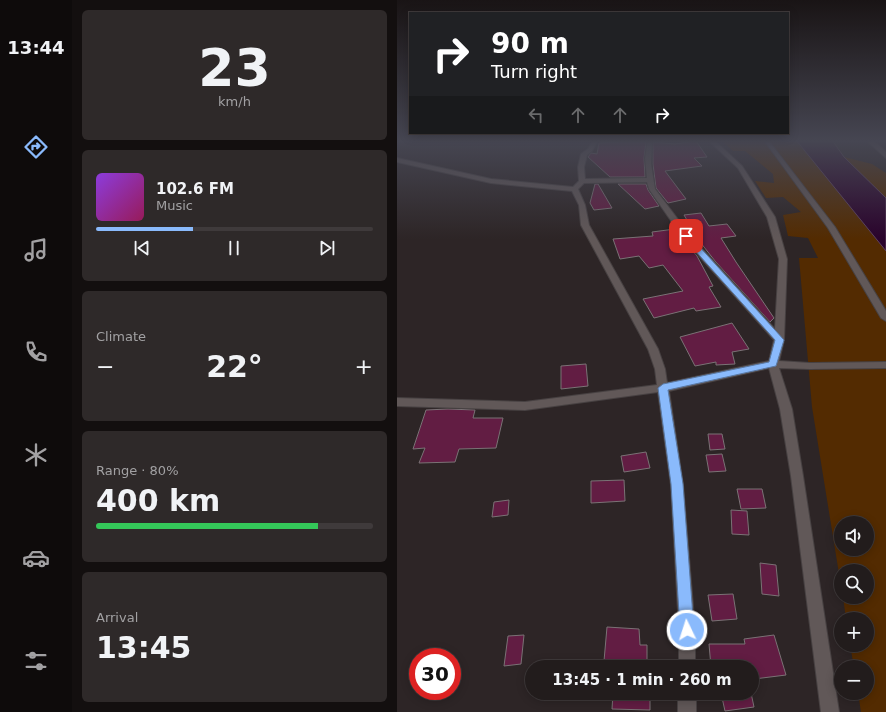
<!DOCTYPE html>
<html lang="en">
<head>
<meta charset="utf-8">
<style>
  :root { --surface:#221c1c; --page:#2e2929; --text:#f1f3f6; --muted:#a2a1a3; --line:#3f3a3b; --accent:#8abafc }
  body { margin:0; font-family:"DejaVu Sans",sans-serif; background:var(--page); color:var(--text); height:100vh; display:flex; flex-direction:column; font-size:15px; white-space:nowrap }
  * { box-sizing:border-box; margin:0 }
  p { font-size:13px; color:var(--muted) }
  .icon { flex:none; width:22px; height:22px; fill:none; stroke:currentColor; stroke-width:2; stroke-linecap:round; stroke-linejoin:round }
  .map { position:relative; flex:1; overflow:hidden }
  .details { display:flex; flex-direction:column; gap:10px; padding:10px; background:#130f0f; width:325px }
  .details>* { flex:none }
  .banner { position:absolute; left:12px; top:12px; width:380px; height:122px; border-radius:0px; box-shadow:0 2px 10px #0003,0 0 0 1px var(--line); background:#202124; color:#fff; overflow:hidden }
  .fabs { position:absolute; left:437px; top:516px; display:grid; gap:8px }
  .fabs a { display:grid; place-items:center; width:40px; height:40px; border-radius:50%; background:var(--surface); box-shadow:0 2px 10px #0003,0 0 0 1px var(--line); font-size:20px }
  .speed { position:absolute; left:12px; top:648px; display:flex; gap:8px; font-size:20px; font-weight:700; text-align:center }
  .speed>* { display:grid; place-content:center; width:52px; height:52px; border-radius:50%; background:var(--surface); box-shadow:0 2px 10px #0003,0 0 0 1px var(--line); line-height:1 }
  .speed .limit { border:6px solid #d22; background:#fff; color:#111 }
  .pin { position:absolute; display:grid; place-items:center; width:34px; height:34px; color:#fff; margin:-17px; border-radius:8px; box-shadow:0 2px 6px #0006 }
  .me { position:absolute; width:44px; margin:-22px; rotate:356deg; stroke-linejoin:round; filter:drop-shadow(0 0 3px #0008) }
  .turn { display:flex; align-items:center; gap:14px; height:84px; padding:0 16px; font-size:18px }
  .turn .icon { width:52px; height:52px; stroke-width:2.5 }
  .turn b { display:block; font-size:28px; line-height:34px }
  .lanes { display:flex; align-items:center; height:38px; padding:0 16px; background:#0003; justify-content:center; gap:20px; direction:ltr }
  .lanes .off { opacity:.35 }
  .big { font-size:30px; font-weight:800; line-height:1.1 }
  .details .card { flex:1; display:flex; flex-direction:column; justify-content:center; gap:6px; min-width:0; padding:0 14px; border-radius:6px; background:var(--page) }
  .details .dial { align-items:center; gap:0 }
  .dial b { font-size:52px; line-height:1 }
  .song { display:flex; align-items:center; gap:12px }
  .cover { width:48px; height:48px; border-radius:6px; background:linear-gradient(135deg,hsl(270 70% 55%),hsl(330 70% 35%)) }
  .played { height:4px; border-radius:2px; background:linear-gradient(90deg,var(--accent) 35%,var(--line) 35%) }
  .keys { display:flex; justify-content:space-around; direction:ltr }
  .heat { display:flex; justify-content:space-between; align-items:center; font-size:22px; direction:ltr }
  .charge { height:6px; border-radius:3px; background:linear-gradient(90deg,#34c759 80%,var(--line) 0) }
  .trip { position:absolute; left:128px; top:660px; width:234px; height:40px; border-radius:20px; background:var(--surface); box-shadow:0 2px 10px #0003,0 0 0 1px var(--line); font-weight:800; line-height:40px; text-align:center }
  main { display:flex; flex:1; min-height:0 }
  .tab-bar { display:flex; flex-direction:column; width:72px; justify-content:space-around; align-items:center; background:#0e0b0b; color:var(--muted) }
  .tab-bar .icon { width:28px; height:28px }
  .tab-bar .active { color:var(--accent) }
  .tab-bar b { font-size:18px; color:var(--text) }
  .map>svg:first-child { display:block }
</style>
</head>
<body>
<main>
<nav class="tab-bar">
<b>13:44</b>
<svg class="icon active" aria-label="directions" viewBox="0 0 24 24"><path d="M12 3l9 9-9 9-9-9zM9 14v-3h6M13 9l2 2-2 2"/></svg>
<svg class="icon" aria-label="music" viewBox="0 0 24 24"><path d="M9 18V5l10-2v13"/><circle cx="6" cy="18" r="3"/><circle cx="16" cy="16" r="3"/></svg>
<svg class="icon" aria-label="phone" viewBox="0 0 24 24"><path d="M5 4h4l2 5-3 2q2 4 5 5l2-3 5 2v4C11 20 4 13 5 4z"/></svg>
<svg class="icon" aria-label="climate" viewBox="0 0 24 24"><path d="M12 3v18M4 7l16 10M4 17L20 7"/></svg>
<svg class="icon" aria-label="car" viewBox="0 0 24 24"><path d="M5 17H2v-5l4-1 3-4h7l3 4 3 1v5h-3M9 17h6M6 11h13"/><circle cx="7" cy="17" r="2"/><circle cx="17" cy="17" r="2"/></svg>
<svg class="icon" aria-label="filters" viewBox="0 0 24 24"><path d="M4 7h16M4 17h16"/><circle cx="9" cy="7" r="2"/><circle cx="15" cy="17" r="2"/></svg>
</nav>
<section class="details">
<div class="card dial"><b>23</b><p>km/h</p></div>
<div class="card">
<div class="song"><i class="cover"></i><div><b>102.6 FM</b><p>Music</p></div></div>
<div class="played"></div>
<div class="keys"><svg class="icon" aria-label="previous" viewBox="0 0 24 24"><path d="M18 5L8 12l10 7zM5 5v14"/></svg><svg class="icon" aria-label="pause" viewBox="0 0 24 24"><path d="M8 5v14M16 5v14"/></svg><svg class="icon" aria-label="next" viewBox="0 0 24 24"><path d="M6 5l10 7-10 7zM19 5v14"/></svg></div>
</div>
<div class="card"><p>Climate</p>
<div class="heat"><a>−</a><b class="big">22°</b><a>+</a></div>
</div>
<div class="card"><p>Range · 80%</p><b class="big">400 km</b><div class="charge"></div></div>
<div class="card"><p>Arrival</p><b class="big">13:45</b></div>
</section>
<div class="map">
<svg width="489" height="712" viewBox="0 0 489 712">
  <rect width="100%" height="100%" fill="#2d2526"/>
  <g fill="#532b01" fill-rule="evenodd">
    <path d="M324,140H399L489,251V712H464L461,693H470V667H457L453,645H470V619H449L446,597H470V571H444V586L415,407L402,258H421L411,238L391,236L386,215L404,212L386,197L369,198L358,181L377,183L376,174L348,151H336ZM444,523H470V549H444Z"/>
    <polygon points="447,157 475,164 489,173 489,198"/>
  </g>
  <polygon fill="#2a032c" stroke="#5e415e" points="399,140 435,140 447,157 489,198 489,251"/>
  <g fill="#621d43" stroke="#7a7275">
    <polygon points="299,141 310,157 297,158 305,166 268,171 289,199 271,203 259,188 256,164 256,142 278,144"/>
    <polygon points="223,142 249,142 247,158 248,177 213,177 191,157 194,153 200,154 202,143"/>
    <polygon points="198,184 201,184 215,208 197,210 193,203"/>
    <polygon points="221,184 249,184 251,190 262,206 248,209"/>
    <polygon points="304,213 312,226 330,224 339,236 324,238 339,262 377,318 373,322 318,261 296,233 294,234 289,228 294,227 287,215"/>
    <polygon points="278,229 300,256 316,286 312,287 324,307 299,311 297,308 257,318 246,299 286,291 266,265 252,268 242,256 223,259 216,239 256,236 255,232"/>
    <polygon points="335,323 352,349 335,352 338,364 319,365 319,362 298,366 283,337"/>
    <polygon points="189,364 191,386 164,389 164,366"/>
    <polygon points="51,409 78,410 76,418 106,418 99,448 62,449 58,462 22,463 28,448 16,449 29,410"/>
    <polygon points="311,434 325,434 328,449 313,450"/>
    <polygon points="249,452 253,468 227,472 224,456"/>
    <polygon points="325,454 329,471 312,472 309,455"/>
    <polygon points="227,480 228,501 194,503 194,481"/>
    <polygon points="340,489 365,489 369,508 344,509"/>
    <polygon points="112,500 111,515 95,517 97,502"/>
    <polygon points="334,510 350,511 352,535 335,534"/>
    <polygon points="363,563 379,565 382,596 365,594"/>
    <polygon points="336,594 340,619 315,621 311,595"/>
    <polygon points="210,627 242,629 243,645 250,645 250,663 207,661"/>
    <polygon points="127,635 124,664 107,666 111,636"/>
    <polygon points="377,635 389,675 357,679 355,667 314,667 312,644 348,644 347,639"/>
    <polygon points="216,693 253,693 253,710 215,709"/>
    <polygon points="324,693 354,693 357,707 328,711"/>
  </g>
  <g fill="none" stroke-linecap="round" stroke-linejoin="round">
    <g stroke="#474142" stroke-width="2">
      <g id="minor">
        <path d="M196,140H201L195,151L190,155L187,167L188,179L250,178L248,158L251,140H255L254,164L258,189L292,234L378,329L382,259L370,217L341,168L311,140H317L345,166L378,217L390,259L387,340L382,361L413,363L489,362V368L413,369L382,368L395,409L406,476L442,712H424L394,476L383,409L372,368L272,391L286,485L298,630V667H282V630L274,485L261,392L128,410L0,406V398L128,402L260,385L258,369L251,349L184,225L182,205L175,191L94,183L0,162V158L94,179L176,187L182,181L181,167L184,154L191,149ZM250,182L252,189L286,238L377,340L372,361L270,383L268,369L261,349L192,225L188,205L181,189L187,183Z"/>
        <polygon points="367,140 371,140 438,227 489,311 489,321 484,318 431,228"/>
        <path d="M469,140C477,140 483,146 489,152V158Z"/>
        <rect x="281" y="693" width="18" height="19"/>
      </g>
    </g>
    <use href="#minor" fill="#615858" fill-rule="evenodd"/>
  </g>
  <linearGradient id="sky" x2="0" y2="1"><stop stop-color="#191415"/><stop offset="0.59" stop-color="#464652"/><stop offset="1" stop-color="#464652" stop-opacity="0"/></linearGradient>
  <rect width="489" height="239" fill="url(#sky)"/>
  <polygon fill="#8abafc" stroke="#5a79a4" points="286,234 291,234 387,340 379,366 271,390 286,484 297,630 295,635 290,637 285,635 283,630 274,484 261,388 266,384 372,362 378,340 286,237"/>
</svg>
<div class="fabs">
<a><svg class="icon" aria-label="sound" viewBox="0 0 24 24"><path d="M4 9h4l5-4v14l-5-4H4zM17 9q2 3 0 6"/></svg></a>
<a><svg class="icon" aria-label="search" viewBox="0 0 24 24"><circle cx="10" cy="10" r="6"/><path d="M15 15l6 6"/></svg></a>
<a>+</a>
<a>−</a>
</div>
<div class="speed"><div class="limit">30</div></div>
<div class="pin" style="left:289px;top:236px;background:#d93025"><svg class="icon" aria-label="arrive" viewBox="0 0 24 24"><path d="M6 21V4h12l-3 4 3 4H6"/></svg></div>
<svg class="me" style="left:290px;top:630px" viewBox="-20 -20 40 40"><circle r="17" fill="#8abafc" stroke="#fff" stroke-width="3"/><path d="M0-11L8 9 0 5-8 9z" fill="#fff"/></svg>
<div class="trip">13:45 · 1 min · 260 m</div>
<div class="banner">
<div class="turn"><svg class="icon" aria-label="right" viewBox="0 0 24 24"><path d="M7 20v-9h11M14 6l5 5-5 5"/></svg><div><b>90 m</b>Turn right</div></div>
<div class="lanes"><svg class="icon off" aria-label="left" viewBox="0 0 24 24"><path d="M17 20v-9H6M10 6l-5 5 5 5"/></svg><svg class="icon off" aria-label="ahead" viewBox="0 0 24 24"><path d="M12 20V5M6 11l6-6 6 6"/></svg><svg class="icon off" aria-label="ahead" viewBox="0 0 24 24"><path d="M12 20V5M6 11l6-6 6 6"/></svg><svg class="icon" aria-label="right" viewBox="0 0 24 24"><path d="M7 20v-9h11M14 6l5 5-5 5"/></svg></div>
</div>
</div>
</main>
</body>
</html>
